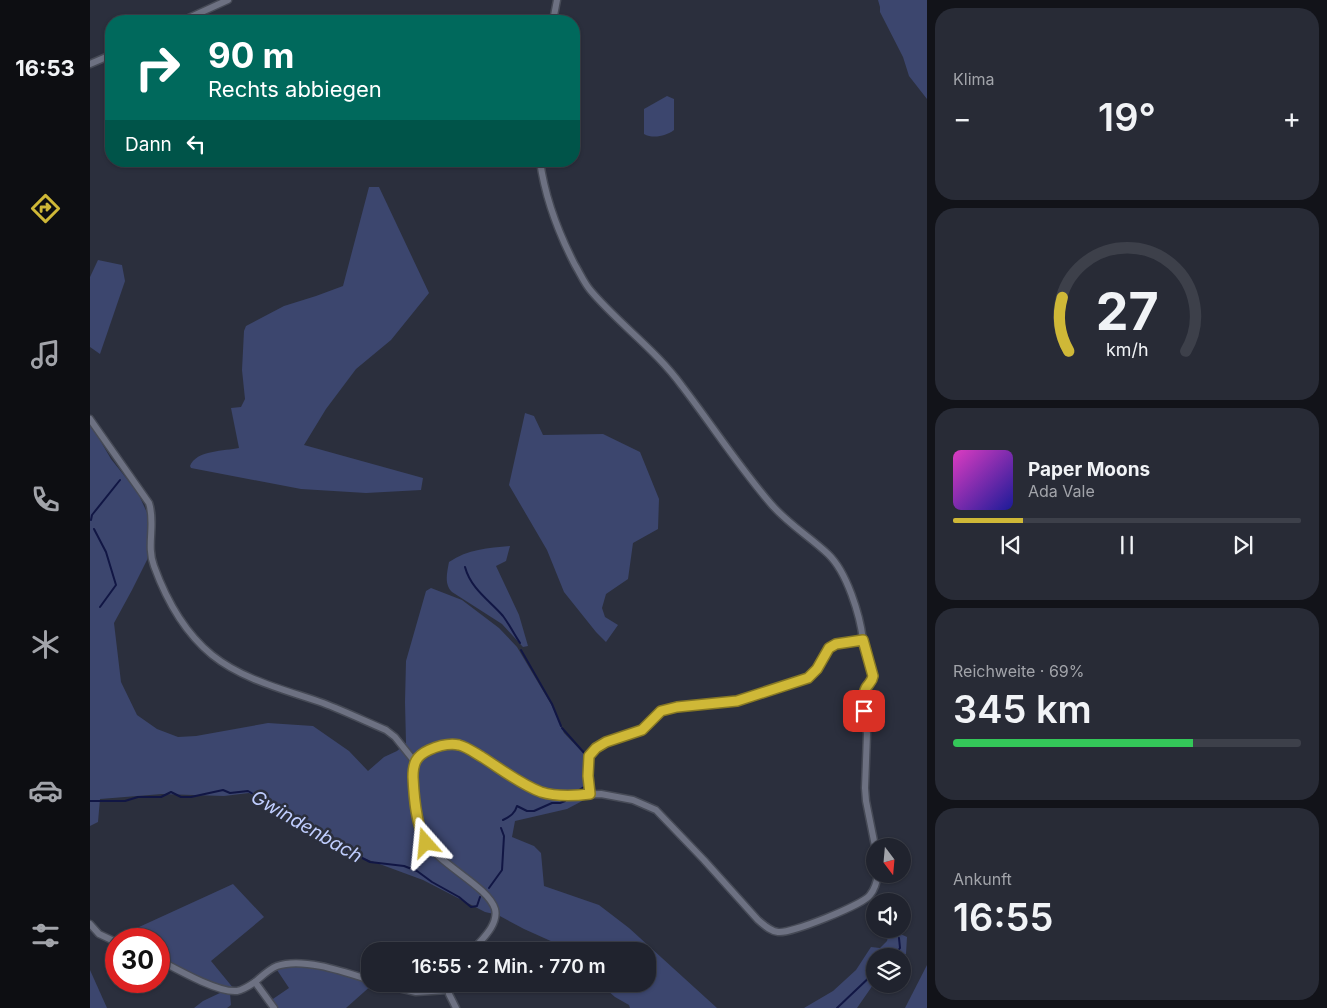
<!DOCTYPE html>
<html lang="de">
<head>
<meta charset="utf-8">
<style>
  :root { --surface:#20232e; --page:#282b36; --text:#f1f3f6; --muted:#a2a4aa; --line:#3d404a; --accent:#cfb837 }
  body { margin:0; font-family:Inter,sans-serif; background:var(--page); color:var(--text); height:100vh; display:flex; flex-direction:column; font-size:19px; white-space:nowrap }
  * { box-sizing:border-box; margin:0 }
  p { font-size:16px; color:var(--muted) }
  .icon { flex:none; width:28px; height:28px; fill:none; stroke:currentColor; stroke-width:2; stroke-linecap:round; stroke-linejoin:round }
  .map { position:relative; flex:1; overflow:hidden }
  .details { display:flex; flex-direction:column; gap:8px; padding:8px; background:#121319; width:400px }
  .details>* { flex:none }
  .banner { position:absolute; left:15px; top:15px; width:475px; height:152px; border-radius:20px; box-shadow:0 1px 4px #0004,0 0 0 1px var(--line); background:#00695c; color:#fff; overflow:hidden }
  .needle { width:32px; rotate:164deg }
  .buttons { position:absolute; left:776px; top:838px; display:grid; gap:10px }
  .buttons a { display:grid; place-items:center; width:45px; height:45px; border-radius:50%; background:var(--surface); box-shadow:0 1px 4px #0004,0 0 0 1px var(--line); font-size:25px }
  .speed { position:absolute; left:15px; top:928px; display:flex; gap:10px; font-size:25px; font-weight:700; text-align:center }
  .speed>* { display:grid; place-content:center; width:65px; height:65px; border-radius:50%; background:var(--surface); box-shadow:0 1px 4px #0004,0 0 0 1px var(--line); line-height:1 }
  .speed .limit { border:8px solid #d22; background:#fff; color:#111 }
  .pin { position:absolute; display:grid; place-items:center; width:42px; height:42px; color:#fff; margin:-21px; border-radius:10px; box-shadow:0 2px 8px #0006 }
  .me { position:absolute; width:55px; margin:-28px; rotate:342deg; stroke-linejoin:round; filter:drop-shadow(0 0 4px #0008) }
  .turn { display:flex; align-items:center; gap:18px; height:105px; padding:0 20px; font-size:22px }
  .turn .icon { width:65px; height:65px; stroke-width:2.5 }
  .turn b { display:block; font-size:35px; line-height:42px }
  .then { display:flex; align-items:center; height:48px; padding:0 20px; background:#0003; gap:10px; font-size:19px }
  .big { font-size:38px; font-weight:600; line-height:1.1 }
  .details .tile { flex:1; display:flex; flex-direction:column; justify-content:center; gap:8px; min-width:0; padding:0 18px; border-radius:20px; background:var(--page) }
  .details .dial { align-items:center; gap:0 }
  .dial svg { height:130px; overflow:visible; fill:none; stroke:var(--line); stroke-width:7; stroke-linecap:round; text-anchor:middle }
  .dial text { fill:var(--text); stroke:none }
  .song { display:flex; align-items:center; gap:15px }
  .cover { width:60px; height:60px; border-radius:8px; background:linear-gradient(135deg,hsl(310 70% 55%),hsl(240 70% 35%)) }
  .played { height:5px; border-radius:2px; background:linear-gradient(90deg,var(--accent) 20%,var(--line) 20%) }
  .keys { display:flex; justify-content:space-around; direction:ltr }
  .heat { display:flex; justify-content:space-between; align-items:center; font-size:28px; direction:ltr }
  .charge { height:8px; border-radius:4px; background:linear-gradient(90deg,#34c759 69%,var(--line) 0) }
  .trip { position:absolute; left:271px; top:942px; width:295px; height:50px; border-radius:20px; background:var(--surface); box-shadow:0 1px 4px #0004,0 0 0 1px var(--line); font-weight:600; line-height:50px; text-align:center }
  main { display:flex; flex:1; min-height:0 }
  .menu { display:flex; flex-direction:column; width:90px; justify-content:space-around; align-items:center; background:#0d0e12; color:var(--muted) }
  .menu .icon { width:35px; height:35px }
  .menu .on { color:var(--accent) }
  .menu b { font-size:22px; color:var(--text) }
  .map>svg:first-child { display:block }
</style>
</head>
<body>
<main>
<nav class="menu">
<b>16:53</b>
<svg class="icon on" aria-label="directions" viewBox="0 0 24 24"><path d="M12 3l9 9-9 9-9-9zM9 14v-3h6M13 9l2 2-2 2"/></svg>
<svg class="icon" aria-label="music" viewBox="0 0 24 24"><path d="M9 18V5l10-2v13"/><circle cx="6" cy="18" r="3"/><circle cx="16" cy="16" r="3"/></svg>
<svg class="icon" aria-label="phone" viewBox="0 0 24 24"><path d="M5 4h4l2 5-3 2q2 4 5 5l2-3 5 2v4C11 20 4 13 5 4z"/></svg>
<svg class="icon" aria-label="climate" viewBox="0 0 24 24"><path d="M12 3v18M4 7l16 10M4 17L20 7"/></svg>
<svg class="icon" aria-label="car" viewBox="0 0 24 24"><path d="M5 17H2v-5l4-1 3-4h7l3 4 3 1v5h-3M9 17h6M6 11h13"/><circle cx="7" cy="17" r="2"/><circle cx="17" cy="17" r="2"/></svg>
<svg class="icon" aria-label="filters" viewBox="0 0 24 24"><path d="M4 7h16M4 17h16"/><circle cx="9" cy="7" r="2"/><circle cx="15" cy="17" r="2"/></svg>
</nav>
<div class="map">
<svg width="837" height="1008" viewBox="0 0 837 1008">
  <rect width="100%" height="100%" fill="#2b2f3d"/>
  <g fill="#3c466e">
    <polygon points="788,0 837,0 837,99 819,76 813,57 790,12 790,7"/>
    <path d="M577,96L584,99V130C576,136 563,139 554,134V109Z"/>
    <path d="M279,187H289L339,293L301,340L266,369L236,409L214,445L333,478L331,490L276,493L211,489L101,468L100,466C106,450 135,451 149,448L141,408L151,407L155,399L152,370L154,331L156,326L194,306L226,296L253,286Z"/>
    <polygon points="8,260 32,265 35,281 10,354 0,347 0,277"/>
    <polygon points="435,413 444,416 453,435 513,434 550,452 569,499 568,529 543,543 538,579 516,594 512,608 515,617 528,625 516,642 506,632 474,592 457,550 419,485"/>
    <polygon points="0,423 21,459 48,493 59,517 62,533 57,560 42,590 24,623 31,682 47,715 67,729 88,737 106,736 178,723 223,726 259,751 278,771 294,757 307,751 316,743 315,702 316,661 336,591 341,588 372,600 409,628 427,647 462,706 474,733 496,756 496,799 477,809 425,821 422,837 444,846 451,853 454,886 509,905 539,928 627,1008 540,1008 539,1005 525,997 510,984 558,984 558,951 483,951 434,929 408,915 395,912 333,880 246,848 212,828 185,817 175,803 159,793 134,796 72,794 10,799 8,822 0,826"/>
    <path d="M420,546L416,561L406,566L429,615L438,646L433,647L412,624L362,592C354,584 357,573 359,562C378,549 398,548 420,546Z"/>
    <polygon points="143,884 174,917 121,961 144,989 140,993 141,1005 137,1008 104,1008 113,1001 132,992 69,960 69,939 25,938"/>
    <polygon points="800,929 817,937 816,954 810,956 785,956 785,982 767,1008 714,1008 743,991 766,970 781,947 790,948 797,941"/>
    <polygon points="211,963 280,978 280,984 283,984 256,1008 181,1008 177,1003 199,988 185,967"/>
    <polygon points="837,965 837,1008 815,1008"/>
    <polygon points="0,970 17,1008 0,1008"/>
  </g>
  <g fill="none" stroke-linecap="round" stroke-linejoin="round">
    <g stroke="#111644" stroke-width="2">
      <polyline points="1,520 2,515 30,480"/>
      <polyline points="4,529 16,552 26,585 10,607"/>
      <path d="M375,567C381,589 399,600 413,616C419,624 424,634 430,643"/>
      <polyline points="431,650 462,704 471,726"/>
      <polyline points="472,728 496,755"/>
      <polyline points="486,792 497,785"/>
      <polyline points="0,801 35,801 48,797 71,797 81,792 91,797 101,797 133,790 140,793 158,791 171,799 186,812 217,830 230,837 239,837 248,840 255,849 280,862 314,866 327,871 342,882 369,897 381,907 387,906 390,897"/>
      <path d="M413,820C421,816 425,813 427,806L437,811H444L462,803H470L475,801"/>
      <polyline points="399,888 412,870 414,836 411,828"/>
      <polyline points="804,956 810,948 809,938"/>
      <polyline points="747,1008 785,972"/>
    </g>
    <g stroke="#464a56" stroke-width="9">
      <g id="street">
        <polyline points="92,21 138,0"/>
        <polyline points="463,21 467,0"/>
        <polyline points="0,64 21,55"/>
        <path d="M450,161C455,198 468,232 485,265C490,273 494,283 501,291C529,324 566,350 592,386C622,425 649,467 681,504C697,523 720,537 738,554C757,572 770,615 773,640L746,644L739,648L727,669L718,678L647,701L587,707L571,711L553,730L516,742L506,748L499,756L498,776L500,794"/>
        <path d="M0,419L59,503C66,524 56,545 64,566C76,599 95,633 122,655C153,680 196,690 233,703C254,711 275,721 296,730L305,737L325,762"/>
        <polyline points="773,640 779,658 783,676 782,682 776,688 773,696 777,734 775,788 776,801 785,846"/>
        <polyline points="0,924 9,934 26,942"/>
        <path d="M382,951C391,940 409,925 405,909C398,886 349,865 335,840C326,825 326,802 324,785C322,769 323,758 339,750C351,745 364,742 376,747L433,782L453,792L473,795L511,794L543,800L566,810L614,860L668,920C674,925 680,931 688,932C700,934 773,905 780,895C785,889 787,881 788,874"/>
        <path d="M69,960C86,969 128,993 147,991C153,990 159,986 165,982"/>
        <polyline points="291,984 326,992 358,990"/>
        <polyline points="359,984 359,994 366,1008"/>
        <path d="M184,1008L165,982C171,977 179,969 187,966C213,957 255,972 280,980"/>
      </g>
    </g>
    <use href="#street" stroke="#6d7182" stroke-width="6"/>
  </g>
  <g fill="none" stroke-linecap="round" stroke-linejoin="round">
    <g stroke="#877824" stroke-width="12">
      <path id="route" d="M336,843C326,825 324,798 323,777C323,763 326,756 339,750C348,746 359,743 369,745C377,747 385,753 392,757C411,769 430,784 451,792C467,797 484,796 500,794L498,776L499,756L506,748L516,742L552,730L571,711L587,707L647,701L718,678L727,669L739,648L746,644L773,640L783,676C782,682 779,683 776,688C772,695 774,703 774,711"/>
    </g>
    <use href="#route" stroke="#cfb837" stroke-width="9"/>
  </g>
  <g text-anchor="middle" stroke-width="5" stroke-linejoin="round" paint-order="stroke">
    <g font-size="19" font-style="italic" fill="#c0ceff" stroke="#2b2f3d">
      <text transform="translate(217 826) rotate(30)" y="7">Gwindenbach</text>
    </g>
  </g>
</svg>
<div class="buttons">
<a><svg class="needle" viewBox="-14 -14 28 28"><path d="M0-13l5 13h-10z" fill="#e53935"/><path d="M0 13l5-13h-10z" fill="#a2a4aa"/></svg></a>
<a><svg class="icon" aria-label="sound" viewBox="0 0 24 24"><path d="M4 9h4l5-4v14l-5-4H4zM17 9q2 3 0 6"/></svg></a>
<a><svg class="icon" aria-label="layers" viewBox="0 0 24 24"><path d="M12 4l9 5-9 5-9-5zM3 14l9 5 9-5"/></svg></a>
</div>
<div class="speed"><div class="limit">30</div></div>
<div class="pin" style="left:774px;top:711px;background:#d93025"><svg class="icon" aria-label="arrive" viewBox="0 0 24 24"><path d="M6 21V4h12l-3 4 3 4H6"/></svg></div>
<svg class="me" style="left:336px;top:843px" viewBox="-20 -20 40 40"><path d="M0-17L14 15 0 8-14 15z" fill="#cfb837" stroke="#fff" stroke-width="4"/></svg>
<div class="trip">16:55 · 2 Min. · 770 m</div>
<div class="banner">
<div class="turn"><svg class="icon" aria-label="right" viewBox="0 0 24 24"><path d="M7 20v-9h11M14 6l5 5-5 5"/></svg><div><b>90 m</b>Rechts abbiegen</div></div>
<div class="then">Dann<svg class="icon" aria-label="left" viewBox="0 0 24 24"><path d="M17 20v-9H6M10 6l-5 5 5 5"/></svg></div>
</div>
</div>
<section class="details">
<div class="tile"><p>Klima</p>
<div class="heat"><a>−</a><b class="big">19°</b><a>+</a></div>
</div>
<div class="tile dial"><svg viewBox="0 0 100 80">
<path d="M14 69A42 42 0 1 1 86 69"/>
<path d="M14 69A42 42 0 0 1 10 36" stroke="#cfb837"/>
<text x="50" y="56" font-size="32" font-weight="700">27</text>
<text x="50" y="72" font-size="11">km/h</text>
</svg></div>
<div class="tile">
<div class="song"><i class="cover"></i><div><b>Paper Moons</b><p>Ada Vale</p></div></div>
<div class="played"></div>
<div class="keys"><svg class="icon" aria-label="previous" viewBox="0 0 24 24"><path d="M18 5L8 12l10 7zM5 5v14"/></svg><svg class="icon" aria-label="pause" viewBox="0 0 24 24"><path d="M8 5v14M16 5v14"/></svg><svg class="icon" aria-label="next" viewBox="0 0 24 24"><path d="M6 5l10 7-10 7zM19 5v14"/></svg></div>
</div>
<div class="tile"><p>Reichweite · 69%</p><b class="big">345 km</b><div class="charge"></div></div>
<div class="tile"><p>Ankunft</p><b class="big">16:55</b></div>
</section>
</main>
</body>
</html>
